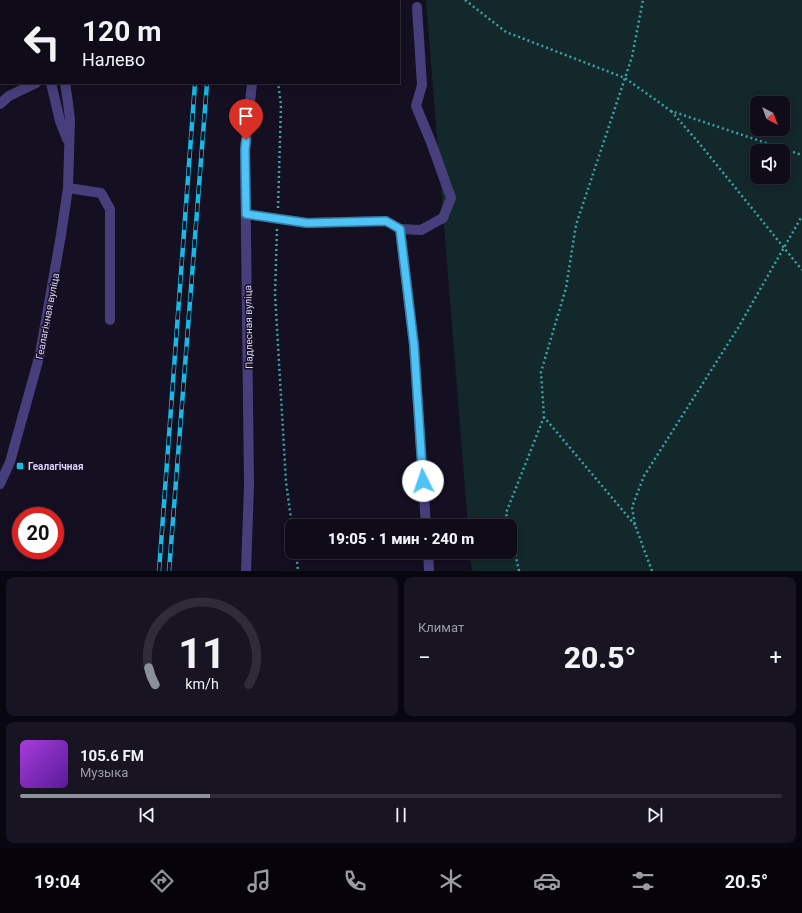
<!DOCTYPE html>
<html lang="ru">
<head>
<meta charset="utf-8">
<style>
  :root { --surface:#0f0b19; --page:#181422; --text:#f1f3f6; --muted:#9b9ba2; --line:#2f2b38; --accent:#8c9099 }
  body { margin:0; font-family:Roboto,sans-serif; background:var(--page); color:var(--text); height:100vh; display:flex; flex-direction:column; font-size:15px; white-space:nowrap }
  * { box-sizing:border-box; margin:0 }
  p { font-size:13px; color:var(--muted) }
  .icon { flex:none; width:22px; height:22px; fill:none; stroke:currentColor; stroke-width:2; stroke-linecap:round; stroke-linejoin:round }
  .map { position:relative; height:571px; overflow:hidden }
  .side { display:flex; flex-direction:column; gap:6px; padding:6px; background:#08060e; flex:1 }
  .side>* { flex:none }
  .banner { position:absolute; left:0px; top:0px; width:400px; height:84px; box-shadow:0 2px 10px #0003,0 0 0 1px var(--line); background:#0f0b19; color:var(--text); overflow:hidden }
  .needle { width:26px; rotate:139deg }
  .controls { position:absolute; left:750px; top:96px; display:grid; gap:8px }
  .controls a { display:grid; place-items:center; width:40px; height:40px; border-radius:8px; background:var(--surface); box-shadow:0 2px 10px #0003,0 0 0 1px var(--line); font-size:20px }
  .speed { position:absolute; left:12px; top:507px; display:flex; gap:8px; font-size:20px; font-weight:700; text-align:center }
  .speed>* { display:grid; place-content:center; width:52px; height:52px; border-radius:50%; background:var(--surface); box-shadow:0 2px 10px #0003,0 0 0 1px var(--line); line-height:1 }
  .speed .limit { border:6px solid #d22; background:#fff; color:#111 }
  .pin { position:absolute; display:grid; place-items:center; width:34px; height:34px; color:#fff; margin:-41px -17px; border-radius:50% 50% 50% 0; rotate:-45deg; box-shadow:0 0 4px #0007 }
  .pin .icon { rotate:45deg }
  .me { position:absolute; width:44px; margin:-22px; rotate:356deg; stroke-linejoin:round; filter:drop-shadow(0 0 3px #0008) }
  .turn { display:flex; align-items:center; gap:14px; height:84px; padding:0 16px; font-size:18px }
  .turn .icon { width:52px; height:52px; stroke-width:2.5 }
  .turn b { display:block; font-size:28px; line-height:34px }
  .big { font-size:30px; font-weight:800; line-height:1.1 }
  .side .widget { flex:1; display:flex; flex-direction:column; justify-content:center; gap:6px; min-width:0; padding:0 14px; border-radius:8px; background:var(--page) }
  .side .dial { align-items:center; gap:0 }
  .dial svg { height:104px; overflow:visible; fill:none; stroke:var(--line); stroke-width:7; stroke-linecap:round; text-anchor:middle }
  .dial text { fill:var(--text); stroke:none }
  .song { display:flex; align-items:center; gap:12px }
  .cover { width:48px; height:48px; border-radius:6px; background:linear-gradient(135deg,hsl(280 70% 55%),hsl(270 70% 35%)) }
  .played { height:4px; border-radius:2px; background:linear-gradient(90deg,var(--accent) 25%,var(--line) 25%) }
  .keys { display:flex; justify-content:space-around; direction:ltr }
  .heat { display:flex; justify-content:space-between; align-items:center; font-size:22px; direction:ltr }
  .side .tiles { flex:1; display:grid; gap:6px; grid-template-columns:1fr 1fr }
  .widget:last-child { grid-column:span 2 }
  .trip { position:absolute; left:285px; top:519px; width:232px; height:40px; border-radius:8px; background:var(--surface); box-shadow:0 2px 10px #0003,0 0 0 1px var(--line); font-weight:800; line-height:40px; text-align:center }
  .tab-bar { display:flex; height:64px; justify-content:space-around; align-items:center; background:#06040a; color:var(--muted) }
  .tab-bar .icon { width:28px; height:28px }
  .tab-bar .current { color:var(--accent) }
  .tab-bar b { font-size:18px; color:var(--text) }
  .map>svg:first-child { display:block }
</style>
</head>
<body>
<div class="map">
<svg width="802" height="571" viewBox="0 0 802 571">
  <rect width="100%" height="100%" fill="#140f21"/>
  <path fill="#13282a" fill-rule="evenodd" d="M426,0H802V571H472L470,552H510V526H468ZM757,103H783V129H757ZM757,151H783V177H757Z"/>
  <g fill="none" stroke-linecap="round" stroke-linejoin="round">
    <g stroke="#3aa3a8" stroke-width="2.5" stroke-dasharray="2 3" stroke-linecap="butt">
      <polyline points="270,0 270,1"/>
      <polyline points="465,0 506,32 625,78 671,111 802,155"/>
      <polyline points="671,111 699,143 802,270"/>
      <polyline points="278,208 281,105 278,83"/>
      <polyline points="277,229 275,294 286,482 292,526"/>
      <polyline points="635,525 544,417 541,372 566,288 576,225 632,57 643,0"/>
      <polyline points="509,526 506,513 544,417"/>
      <polyline points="510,530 519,571"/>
      <polyline points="296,552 298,571"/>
      <polyline points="652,571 635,525 632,507 644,476 738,328 802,216"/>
    </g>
    <g stroke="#473f7b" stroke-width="10">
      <polyline points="22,0 23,1"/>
      <polyline points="42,0 42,1"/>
      <polyline points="256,0 256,1"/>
      <polyline points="51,83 60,121 67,139"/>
      <polyline points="0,104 9,96 36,83"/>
      <polyline points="68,188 101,193 110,209 110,320"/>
      <polyline points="246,214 307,223 386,221 400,229 414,345 426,526"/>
      <polyline points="400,229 421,230 443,218 451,198 431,142 416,106 422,85 417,7"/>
      <polyline points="0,484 10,462 40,354 61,235 68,188 70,120 68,103 65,83"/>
      <polyline points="428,552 429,571"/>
      <polyline points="246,571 249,485 245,150 252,83"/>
    </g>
    <g stroke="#16bae4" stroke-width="4.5">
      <g id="rail">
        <polyline points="200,1 200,0"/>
        <polyline points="213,1 213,0"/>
        <polyline points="159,571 195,83"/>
        <polyline points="169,571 207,83"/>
      </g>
    </g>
    <use href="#rail" stroke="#140f21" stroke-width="3" stroke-dasharray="9" stroke-linecap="butt"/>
  </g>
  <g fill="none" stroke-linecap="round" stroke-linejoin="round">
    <g stroke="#337fa1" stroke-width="10">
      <polyline id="route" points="246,140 245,150 246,214 307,223 386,221 400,229 414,345 423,481"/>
    </g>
    <use href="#route" stroke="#4fc3f7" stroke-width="7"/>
  </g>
  <rect fill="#16bae4" stroke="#140f21" stroke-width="1.5" x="16" y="462" width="8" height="8" rx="2"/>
  <g text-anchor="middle" stroke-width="3" stroke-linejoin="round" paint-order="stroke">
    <g font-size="10" fill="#dcd3fb" stroke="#140f21">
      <text transform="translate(47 316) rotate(-79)" y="4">Геалагічная вуліца</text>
      <text transform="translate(248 327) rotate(-91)" y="4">Падлесная вуліца</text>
    </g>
    <g font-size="10" font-weight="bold" fill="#dcd3fb" stroke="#140f21" text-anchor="start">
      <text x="28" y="470">Геалагічная</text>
    </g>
  </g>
</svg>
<div class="controls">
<a><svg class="needle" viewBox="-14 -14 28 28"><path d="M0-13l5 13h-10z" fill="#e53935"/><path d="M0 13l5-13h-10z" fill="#9b9ba2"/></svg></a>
<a><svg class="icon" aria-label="sound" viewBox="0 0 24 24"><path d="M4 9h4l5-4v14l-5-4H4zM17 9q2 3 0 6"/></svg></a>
</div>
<div class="speed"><div class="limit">20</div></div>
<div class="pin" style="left:246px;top:140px;background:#d93025"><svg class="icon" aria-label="arrive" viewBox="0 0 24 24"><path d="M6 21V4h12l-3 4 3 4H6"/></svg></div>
<svg class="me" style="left:423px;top:481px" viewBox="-20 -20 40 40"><circle r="19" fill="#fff"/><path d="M0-13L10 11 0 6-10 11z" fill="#4fc3f7"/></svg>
<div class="trip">19:05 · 1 мин · 240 m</div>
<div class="banner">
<div class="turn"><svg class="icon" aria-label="left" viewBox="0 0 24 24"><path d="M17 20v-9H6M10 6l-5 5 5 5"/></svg><div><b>120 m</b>Налево</div></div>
</div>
</div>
<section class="side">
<div class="tiles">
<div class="widget dial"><svg viewBox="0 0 100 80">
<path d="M14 69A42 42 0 1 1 86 69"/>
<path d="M14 69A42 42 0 0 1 9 56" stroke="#8c9099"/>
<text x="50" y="56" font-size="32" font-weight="700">11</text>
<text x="50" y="72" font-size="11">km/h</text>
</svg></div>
<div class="widget"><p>Климат</p>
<div class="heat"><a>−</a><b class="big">20.5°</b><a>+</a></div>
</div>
<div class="widget">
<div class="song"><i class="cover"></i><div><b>105.6 FM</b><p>Музыка</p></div></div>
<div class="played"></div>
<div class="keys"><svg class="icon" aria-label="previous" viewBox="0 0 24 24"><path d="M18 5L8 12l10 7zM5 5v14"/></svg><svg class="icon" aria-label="pause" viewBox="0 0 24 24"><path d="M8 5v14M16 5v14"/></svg><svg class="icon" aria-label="next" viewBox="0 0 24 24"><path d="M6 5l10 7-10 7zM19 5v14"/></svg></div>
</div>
</div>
</section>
<nav class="tab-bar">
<b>19:04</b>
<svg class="icon current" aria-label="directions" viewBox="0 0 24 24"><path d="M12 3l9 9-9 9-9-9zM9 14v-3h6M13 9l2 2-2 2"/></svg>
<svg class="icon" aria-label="music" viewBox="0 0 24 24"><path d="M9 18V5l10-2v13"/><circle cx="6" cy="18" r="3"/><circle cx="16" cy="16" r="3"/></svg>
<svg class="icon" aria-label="phone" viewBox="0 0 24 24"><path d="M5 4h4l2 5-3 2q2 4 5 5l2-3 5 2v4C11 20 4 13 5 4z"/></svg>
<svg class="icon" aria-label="climate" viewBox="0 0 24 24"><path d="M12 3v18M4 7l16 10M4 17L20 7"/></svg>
<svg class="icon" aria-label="car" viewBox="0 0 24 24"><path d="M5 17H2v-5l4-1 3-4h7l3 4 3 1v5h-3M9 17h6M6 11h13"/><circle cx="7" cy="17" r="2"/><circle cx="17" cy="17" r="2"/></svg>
<svg class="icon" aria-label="filters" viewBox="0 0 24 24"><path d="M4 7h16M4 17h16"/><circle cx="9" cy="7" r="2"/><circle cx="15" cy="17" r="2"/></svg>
<b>20.5°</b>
</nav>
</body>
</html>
